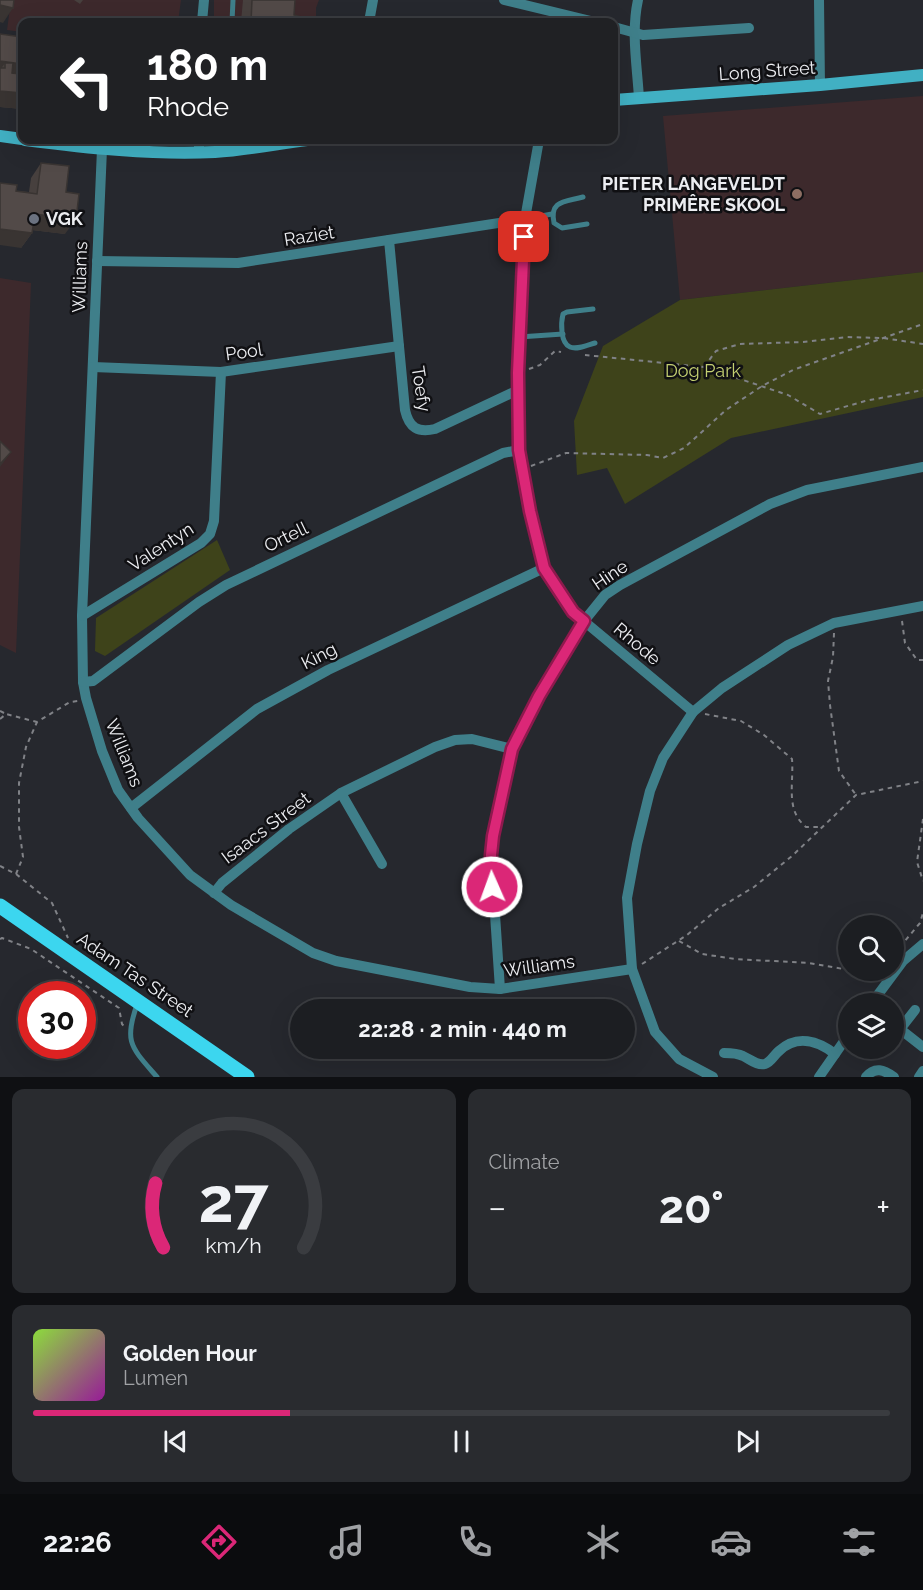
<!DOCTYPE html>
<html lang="en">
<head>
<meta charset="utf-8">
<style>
  :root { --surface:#1c1e22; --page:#292b2f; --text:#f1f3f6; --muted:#a0a2a5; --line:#3a3c40; --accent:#db2777 }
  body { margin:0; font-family:Raleway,sans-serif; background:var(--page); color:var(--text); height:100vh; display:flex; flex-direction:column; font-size:22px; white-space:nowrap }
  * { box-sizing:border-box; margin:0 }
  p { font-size:20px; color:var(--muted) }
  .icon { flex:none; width:33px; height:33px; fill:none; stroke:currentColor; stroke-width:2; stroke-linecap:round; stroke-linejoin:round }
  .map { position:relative; height:1077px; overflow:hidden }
  .details { display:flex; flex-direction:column; gap:12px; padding:12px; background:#0f1013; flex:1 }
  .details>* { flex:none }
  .top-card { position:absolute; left:18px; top:18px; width:600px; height:126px; border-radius:12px; box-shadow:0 6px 24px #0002,0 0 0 2px var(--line); background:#202124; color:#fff; overflow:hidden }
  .fabs { position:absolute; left:838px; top:915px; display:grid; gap:12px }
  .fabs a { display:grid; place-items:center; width:66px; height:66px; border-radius:50%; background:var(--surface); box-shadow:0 6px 24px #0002,0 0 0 2px var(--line); font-size:30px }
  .speed { position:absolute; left:18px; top:981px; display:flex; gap:12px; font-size:30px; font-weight:700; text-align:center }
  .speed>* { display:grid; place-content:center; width:78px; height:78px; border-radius:50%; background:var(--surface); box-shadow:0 6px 24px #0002,0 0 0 2px var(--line); line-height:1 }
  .speed .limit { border:9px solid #d22; background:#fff; color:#111 }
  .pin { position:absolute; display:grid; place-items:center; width:51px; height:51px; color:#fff; margin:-26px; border-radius:12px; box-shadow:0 3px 9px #0006 }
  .me { position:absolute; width:66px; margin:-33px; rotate:358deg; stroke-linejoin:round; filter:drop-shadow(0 0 4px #0008) }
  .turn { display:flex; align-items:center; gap:21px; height:126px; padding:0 30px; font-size:27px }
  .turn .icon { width:78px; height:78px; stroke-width:2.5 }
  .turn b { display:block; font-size:42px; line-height:51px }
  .big { font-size:45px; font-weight:700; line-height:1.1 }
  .details .card { flex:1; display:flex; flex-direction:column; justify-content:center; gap:9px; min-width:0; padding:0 21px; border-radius:12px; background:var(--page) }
  .details .dial { align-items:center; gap:0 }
  .dial svg { height:156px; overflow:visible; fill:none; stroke:var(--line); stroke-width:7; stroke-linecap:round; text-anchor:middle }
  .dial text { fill:var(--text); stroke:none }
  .song { display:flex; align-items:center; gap:18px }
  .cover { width:72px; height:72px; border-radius:9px; background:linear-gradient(135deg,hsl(90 70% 55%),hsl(300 70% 35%)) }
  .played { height:6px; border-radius:3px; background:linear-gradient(90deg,var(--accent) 30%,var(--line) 30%) }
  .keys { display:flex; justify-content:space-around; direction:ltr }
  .heat { display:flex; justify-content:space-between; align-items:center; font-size:33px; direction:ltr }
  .details .tiles { flex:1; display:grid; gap:12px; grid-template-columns:1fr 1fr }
  .card:last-child { grid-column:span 2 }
  .trip { position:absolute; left:290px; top:999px; width:345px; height:60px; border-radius:30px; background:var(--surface); box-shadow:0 6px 24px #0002,0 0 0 2px var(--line); font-weight:700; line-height:60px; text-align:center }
  .tab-bar { display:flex; height:96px; justify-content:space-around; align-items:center; background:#0b0c0e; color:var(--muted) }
  .tab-bar .icon { width:42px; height:42px }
  .tab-bar .active { color:var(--accent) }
  .tab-bar b { font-size:27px; color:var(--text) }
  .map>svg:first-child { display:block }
</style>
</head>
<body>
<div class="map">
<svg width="923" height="1077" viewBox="0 0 923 1077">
  <rect width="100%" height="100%" fill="#26282e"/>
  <g fill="#3d292c">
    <polygon points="11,0 181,0 178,22 22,22 22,32 7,30"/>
    <polygon points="214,0 319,0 316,8 316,22 214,22"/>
    <polygon points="923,96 923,272 680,300 663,116"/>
    <polygon points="0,278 31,283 16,653 0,645"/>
  </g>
  <g fill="#3e431a">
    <polygon points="923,272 923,397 731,438 625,504 607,468 577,475 574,421 603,346 680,300"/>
    <polygon points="217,540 230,570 105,656 95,651 96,618"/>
  </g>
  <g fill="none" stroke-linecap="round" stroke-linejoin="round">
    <g stroke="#808287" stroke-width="2" stroke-dasharray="4.5 4.5" stroke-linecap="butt">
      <polyline points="585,355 704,367 788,395 820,414 865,401 923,390"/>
      <polyline points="704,367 716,351 740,344 803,342 847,337 883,338 923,344"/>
      <polyline points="529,369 540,365 555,351 561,352"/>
      <polyline points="531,466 566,453 647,455 663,458 684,448 726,410 762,386 793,370 923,324"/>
      <polyline points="902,621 905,643 917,660 923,660"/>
      <polyline points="834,633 833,657 828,681 830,705 839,771 856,795"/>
      <polyline points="0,711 6,714"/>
      <path d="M705,714L741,721L764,735L792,759C794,784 785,810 806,827H821"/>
      <polyline points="0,719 6,714 37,722"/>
      <polyline points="923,819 917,862 923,881"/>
      <polyline points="0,866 16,874 52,903 68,938"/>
      <polyline points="16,874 23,857 19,827 19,783 26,747 37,722 70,702 78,701"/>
      <polyline points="0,939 2,938 31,949 119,1008 122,1024 124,1026"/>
      <polyline points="679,941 702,954 735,959 809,963 849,970"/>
      <polyline points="894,954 920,923 923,913"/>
      <polyline points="642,964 687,935 719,908 754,887 792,856 856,795 923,781"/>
    </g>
    <g stroke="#3f7f8a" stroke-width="5">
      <polyline points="232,22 233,0"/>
      <path d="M583,197C566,202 549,200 554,223L562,228L587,224"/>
      <polyline points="525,219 552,214"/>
      <path d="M593,309L567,312L563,314C561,322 560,343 570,347C577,350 588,345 595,343"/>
      <polyline points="519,337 563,334"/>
      <path d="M138,1002C123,1042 131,1047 157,1077"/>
    </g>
    <g stroke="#3f7f8a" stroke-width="10">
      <polyline points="504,0 595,22"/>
      <path d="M638,0C631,32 637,65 639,98"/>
      <polyline points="819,0 820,85"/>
      <polyline points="202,22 204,0"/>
      <polyline points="369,22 373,0"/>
      <polyline points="614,27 643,35 749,28"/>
      <polyline points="539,140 525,219 518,373 519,450 530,511 544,568 573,612 693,712"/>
      <polyline points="102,149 82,616 83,682 86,698 102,751 118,790 138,818 190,875 231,905 313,953 336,961 470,987 500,989 632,969"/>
      <polyline points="199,152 199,140"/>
      <path d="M389,240L405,410C409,428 418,433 435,429L518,390"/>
      <polyline points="97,261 238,263 525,219"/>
      <polyline points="93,367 221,372 399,346"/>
      <polyline points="82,616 201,543 210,534 214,521 221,372"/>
      <polyline points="83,682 93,681 199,602 226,585 503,453 519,450"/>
      <polyline points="341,793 382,864"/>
      <polyline points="131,808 257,709 328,670 544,568"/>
      <polyline points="214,893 222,883 289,829 341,793 435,747 455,740 472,739 512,749"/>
      <polyline points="500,989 491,855 493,836 512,749 521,730 539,696 584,621 605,595 620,585 770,504 807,490 923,467"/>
      <polyline points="871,1004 903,961 923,944"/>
      <polyline points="900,1029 923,1047"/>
      <polyline points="894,1037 915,1010"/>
      <path d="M724,1053C731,1053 737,1053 743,1056C750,1059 757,1066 765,1064C771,1062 774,1055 779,1051C797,1034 818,1041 835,1054"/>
      <polyline points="713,1077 679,1059 655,1032 632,969 627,898 637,844 650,791 663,758 693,712 722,688 788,645 834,623 923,606"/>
      <polyline points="819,1077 849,1034"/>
      <path d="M866,1077C875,1066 884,1070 894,1077"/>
      <polyline points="919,1077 923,1071"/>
    </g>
    <g stroke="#41b0c3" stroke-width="12">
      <polyline points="614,100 820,85 923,75"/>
      <polyline points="0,136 22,139"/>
      <path d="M25,140C87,148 152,155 215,152C246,150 276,144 307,140"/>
    </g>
    <polyline stroke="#3cd6ef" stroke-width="15" points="0,906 247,1077"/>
  </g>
  <g fill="#47403e">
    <polygon points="74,0 83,0 80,4"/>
    <polygon points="243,0 295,0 294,15 316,22 241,22"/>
    <polygon points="0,34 22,37 22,109 0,107"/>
    <polygon points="41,163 66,192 65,234 32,230 32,233 21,248 16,191 29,192 31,178"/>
  </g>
  <g fill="#393432">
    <polygon points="0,5 13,8 3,23 0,22"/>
    <polygon points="0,61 22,64 22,71 22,65 15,75 5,68 5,63 0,70"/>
    <polygon points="0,91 22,93 22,109 0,107"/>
    <polygon points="35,214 76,219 65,234 24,229"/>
    <polygon points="0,229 32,233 21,248 0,245"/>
    <polygon points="11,452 3,463 0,467 0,464"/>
  </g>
  <g fill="#524a48" stroke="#393432" stroke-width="1.5">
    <polygon points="0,0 14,0 13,8 0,5"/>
    <polygon points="252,0 295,0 294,15 316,21 316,22 251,22"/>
    <polygon points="0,34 22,37 22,64 0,61"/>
    <polygon points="5,63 13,63 12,73 20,74 22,65 22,93 0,91 0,68 5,68"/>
    <polygon points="41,163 69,166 66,192 79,194 76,219 35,214 32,233 0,229 0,183 17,185 16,191 37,194"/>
    <polygon points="0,441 11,452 0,464"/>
  </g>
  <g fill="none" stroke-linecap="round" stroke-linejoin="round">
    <g stroke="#8e194d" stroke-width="15">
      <polyline id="route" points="492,887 491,855 493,836 512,749 539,696 584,621 573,612 544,568 530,511 519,450 518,373 524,237"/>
    </g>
    <use href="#route" stroke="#db2777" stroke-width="10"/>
  </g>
  <circle fill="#8d6e63" stroke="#101013" stroke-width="2" cx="797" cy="194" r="6"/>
  <circle fill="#6b7280" stroke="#101013" stroke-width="2" cx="34" cy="219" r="6"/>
  <g text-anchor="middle" stroke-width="5" stroke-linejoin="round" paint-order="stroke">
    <g font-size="18" fill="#ecedf1" stroke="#101013">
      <text transform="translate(767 71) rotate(-4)" y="6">Long Street</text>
      <text transform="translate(309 236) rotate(-9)" y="6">Raziet</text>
      <text transform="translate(80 277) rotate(-88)" y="6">Williams</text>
      <text transform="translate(244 352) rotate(-8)" y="6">Pool</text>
      <text transform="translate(421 389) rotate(81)" y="6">Toefy</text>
      <text transform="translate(286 537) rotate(-26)" y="6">Ortell</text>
      <text transform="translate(161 547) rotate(-33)" y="6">Valentyn</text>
      <text transform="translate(610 575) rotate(-34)" y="6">Hine</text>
      <text transform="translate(637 644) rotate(40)" y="6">Rhode</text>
      <text transform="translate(319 656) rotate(-27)" y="6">King</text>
      <text transform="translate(124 753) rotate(68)" y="6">Williams</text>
      <text transform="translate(266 828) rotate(-37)" y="6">Isaacs Street</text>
      <text transform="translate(539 966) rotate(-8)" y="6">Williams</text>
      <text transform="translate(135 975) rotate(34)" y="6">Adam Tas Street</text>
    </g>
    <g font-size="18" font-weight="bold" fill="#ecedf1" stroke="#101013" text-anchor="end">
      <text x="785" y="190">PIETER LANGEVELDT<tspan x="785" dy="21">PRIMÊRE SKOOL</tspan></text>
      <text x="46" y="225" text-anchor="start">VGK</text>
    </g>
    <g font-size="18" fill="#c3cf71" stroke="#101013">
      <text x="703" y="377">Dog Park</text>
    </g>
  </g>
</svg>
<div class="fabs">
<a><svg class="icon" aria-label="search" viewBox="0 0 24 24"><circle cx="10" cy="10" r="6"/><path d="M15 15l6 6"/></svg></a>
<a><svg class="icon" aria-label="layers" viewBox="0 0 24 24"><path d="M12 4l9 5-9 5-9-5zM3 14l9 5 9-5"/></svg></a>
</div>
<div class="speed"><div class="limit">30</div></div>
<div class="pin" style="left:524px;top:237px;background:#d93025"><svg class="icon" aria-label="arrive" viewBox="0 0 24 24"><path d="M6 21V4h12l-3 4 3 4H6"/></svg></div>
<svg class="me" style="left:492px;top:887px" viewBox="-20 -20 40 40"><circle r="17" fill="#db2777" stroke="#fff" stroke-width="3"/><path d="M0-11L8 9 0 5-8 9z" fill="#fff"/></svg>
<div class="trip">22:28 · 2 min · 440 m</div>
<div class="top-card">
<div class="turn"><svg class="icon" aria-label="left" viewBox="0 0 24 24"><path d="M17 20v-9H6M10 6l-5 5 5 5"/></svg><div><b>180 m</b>Rhode</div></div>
</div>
</div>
<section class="details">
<div class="tiles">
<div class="card dial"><svg viewBox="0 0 100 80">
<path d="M14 69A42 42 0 1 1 86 69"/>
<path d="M14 69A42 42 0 0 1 10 36" stroke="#db2777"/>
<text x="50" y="56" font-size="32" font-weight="700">27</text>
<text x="50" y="72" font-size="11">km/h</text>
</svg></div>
<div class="card"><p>Climate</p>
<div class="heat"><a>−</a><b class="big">20°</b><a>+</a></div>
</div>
<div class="card">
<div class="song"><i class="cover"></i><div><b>Golden Hour</b><p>Lumen</p></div></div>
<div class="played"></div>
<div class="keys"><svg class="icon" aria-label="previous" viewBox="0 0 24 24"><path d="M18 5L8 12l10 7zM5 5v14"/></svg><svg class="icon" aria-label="pause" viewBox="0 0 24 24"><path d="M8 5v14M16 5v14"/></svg><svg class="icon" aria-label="next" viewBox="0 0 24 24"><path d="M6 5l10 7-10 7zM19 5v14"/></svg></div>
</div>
</div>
</section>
<nav class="tab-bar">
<b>22:26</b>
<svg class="icon active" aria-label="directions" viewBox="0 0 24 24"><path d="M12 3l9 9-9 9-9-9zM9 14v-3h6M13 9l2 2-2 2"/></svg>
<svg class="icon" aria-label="music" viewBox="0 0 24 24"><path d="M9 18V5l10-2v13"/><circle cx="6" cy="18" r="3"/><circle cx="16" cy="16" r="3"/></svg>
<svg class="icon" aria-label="phone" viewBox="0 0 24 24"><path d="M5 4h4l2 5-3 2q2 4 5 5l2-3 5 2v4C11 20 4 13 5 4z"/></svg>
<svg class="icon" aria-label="climate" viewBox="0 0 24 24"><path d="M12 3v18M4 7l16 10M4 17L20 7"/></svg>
<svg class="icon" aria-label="car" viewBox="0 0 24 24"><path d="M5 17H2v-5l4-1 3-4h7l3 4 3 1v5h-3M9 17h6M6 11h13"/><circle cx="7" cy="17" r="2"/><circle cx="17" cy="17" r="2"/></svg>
<svg class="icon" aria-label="filters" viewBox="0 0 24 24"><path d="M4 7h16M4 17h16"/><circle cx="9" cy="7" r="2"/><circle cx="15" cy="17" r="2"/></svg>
</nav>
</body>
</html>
